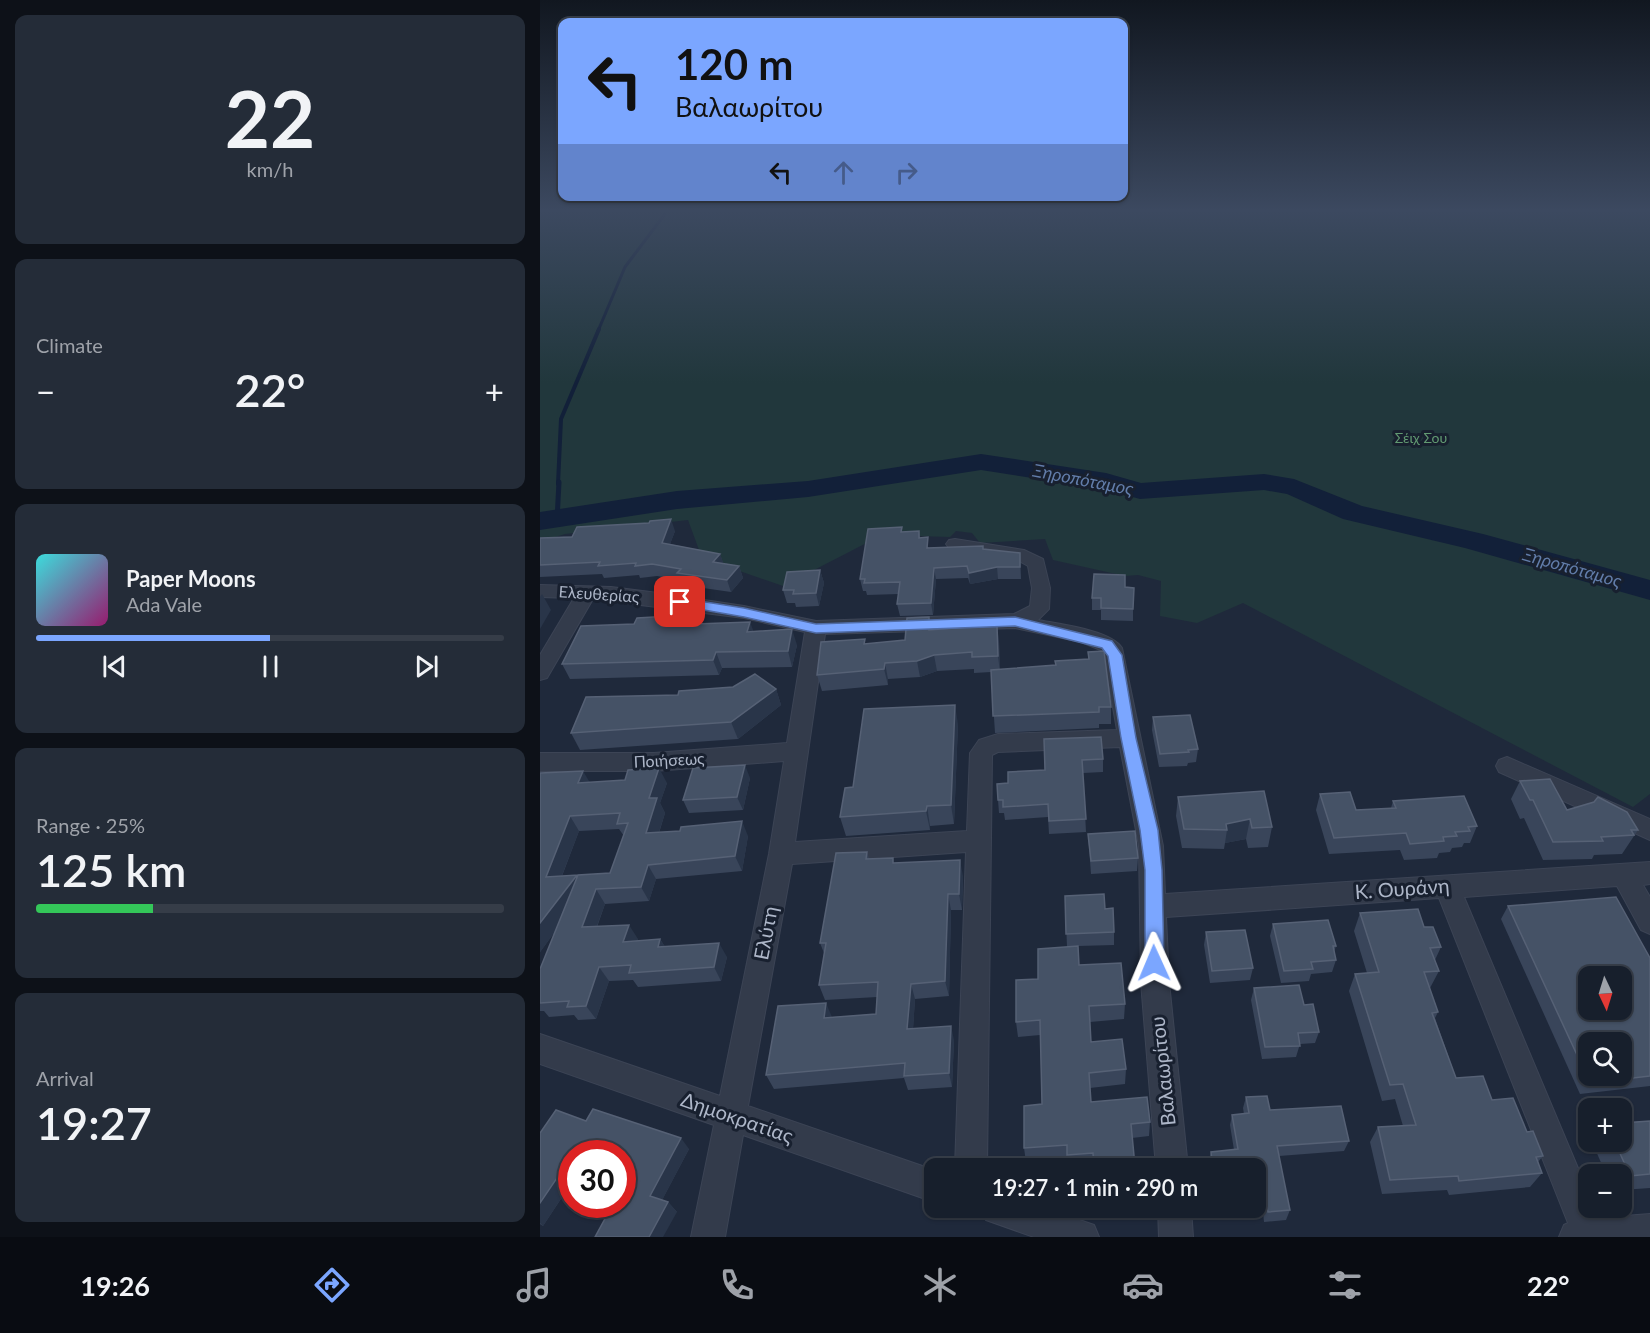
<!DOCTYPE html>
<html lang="en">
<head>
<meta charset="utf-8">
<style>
  :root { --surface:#171f2c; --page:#242c38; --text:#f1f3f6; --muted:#9ea2a9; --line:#363d48; --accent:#7ba6ff }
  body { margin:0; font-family:Lato,sans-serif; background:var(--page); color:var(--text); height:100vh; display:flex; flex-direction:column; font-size:22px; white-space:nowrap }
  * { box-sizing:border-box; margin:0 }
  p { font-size:20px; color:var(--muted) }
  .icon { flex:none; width:33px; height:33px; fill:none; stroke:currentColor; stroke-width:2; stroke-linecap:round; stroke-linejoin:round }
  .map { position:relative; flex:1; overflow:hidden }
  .side { display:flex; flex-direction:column; gap:15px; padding:15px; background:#0d1118; width:540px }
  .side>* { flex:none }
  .hud { position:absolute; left:18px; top:18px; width:570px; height:183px; border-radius:12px; box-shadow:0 2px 4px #0004,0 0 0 2px var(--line); background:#7ba6ff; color:#111; overflow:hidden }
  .needle { width:39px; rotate:176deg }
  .fabs { position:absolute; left:1038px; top:966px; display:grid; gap:12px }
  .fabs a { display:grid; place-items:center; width:54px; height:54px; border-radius:12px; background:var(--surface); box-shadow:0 2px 4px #0004,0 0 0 2px var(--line); font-size:30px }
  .speed { position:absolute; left:18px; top:1140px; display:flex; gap:12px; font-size:30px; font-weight:700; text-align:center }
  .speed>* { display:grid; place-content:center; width:78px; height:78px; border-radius:50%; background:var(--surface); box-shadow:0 2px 4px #0004,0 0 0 2px var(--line); line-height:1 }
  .speed .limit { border:9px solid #d22; background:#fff; color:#111 }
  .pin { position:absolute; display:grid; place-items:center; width:51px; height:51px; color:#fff; margin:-26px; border-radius:12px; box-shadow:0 3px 9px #0006 }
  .me { position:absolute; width:66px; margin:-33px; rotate:359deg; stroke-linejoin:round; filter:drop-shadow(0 0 4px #0008) }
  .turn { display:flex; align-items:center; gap:21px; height:126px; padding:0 18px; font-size:27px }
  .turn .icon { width:78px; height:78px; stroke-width:2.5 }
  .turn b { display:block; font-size:42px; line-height:51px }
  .lanes { display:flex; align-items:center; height:57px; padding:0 18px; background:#0003; justify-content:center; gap:30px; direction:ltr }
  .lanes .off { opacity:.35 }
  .big { font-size:45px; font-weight:600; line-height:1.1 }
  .side .tile { flex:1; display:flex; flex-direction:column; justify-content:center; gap:9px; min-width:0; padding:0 21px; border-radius:12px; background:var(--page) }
  .side .dial { align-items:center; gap:0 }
  .dial b { font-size:78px; line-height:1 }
  .song { display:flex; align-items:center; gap:18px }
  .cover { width:72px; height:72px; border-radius:9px; background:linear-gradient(135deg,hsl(180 70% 55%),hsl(320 70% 35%)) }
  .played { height:6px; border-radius:3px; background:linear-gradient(90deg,var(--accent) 50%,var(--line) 50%) }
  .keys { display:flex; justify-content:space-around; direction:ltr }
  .heat { display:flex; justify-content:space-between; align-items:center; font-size:33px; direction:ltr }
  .charge { height:9px; border-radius:4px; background:linear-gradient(90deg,#34c759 25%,var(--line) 0) }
  .trip { position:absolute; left:384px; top:1158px; width:342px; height:60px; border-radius:12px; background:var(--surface); box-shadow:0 2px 4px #0004,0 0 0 2px var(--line); font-weight:600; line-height:60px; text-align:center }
  .tab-bar { display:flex; height:96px; justify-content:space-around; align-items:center; background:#090c12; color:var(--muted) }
  .tab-bar .icon { width:42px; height:42px }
  .tab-bar .current { color:var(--accent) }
  .tab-bar b { font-size:27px; color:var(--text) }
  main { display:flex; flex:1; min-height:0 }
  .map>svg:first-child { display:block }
</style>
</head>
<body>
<main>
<section class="side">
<div class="tile dial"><b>22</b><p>km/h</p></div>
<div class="tile"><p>Climate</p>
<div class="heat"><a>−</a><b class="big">22°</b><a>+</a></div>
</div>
<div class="tile">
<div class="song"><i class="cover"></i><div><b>Paper Moons</b><p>Ada Vale</p></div></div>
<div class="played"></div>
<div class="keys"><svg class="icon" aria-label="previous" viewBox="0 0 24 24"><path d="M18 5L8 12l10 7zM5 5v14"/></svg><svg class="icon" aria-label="pause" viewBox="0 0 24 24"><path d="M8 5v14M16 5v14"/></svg><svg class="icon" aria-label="next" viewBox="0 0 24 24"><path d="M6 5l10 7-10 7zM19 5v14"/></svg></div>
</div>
<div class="tile"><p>Range · 25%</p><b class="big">125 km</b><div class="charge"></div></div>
<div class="tile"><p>Arrival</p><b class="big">19:27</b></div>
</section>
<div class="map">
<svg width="1110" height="1237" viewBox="0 0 1110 1237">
  <rect width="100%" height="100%" fill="#1f293b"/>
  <polygon fill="#21373c" points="0,210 1110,210 1110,794 1093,807 703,603 657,623 620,616 621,581 598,575 585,576 513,560 505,539 440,543 432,533 416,531 410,537 342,535 243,586 162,558 148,520 25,534 0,542"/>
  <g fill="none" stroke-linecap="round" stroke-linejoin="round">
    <polyline stroke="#122039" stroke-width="3" points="58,331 85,267 128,210"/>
    <polyline stroke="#122039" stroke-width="4" points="18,484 21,419 59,329"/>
    <polyline stroke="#122039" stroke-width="5" points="17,520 19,482"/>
    <polygon fill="#122039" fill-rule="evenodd" points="441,454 566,473 601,483 724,474 754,479 822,506 943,534 1110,580 1110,600 925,548 803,519 747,494 724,490 600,499 563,489 441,470 268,497 137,509 0,530 0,512 137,491 268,481"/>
    <g stroke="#3c4455" stroke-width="2">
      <g id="street">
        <path d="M415,539L484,550L503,559L510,588L509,609L498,620C518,624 571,630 582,648L623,846L625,894L1110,862V884L1103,885L1110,897V934L1101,930L1077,886L924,897L1048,1192V1208H1055L1059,1218L1110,1214V1237H1019L1024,1225L1028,1223L899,898L626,917L629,982L648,1168H616L601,982L599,846L580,747L458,752L452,755L447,1168H415L426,852L252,864L208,1106L394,1170V1202L203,1135L185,1237H151L174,1125L0,1064V1034L180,1096L229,854L244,761L114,771H0V753H114L247,743L265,632L204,618L53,599L7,678L0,680V655L34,598L0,597V585L71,587L118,593L204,606L276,621L474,614L490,606L492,588L488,566L479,561L409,548L406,544L409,540ZM475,628L541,642L563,651L577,730L458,734L439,740L430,753L427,831L255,842L285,634Z"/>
        <polygon points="967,757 1110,819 1110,840 959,772 956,766 959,760"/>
        <polygon points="441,1208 505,1208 554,1225 559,1237 494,1237 446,1220"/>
        <polygon points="618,1208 651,1208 653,1237 619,1237"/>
      </g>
    </g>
    <use href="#street" fill="#333b4b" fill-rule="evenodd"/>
  </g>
  <g fill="#39455a" fill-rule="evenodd">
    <polygon points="362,527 362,532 379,531 380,538 389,548 444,549 480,553 481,579 458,579 430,584 428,578 396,579 393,615 360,616 357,604 359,594 327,595 326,591 323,591 320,579"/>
    <polygon points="135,531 130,544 180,554 183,563 199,566 203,578 191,592 142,585 140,580 117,576 100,578 99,575 64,578 62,574 0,577 0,538"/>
    <polygon points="280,570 284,583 279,606 256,607 255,603 247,603 243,590"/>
    <polygon points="585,587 593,609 593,621 561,620 561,610 552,610 552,598"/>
    <polygon points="133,624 214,632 257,645 252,667 182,668 179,675 30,679 22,664"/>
    <polygon points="391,629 459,641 460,670 516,665 548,659 548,652 571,707 571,724 559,724 559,728 455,733 451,672 434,673 434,669 397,671 380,677 348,679 348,685 282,691 277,675 326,644 365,640"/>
    <polygon points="236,689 241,705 198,739 40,750 31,733 138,695"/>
    <polygon points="613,717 658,749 656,762 648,763 647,766 619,767 612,730"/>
    <polygon points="418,724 414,824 390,826 390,830 306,836 300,817 313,787"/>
    <polygon points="504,739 563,759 563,772 543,773 546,832 509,834 508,817 465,820 464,813 459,813 458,800 468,783 505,770"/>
    <path d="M0,773L50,782L127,783L120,803L125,813L119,833L208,836L202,871L116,879L109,901L65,904L57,927L98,939L97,941L120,939L125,947L187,957L181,981L98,987L93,980L69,981L56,1019L38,1020L34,1015L9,1017L4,1011H0V969L16,930L0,952ZM79,829L84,836L70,873L38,876H22L39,831Z"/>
    <polygon points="210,778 203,810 149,813 143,800"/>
    <polygon points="980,781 1027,810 1098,830 1082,854 1054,855 1052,859 1003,860 984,818 980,819 971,799"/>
    <polygon points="780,794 816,810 851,808 853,801 937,826 930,843 924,843 922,847 912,848 910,852 899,853 897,858 864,860 860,850 789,854 776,810"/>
    <polygon points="638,797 732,827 728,847 708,848 706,839 685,843 684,849 642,848 636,816"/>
    <polygon points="548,834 598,858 597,871 551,874"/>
    <polygon points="327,852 329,859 354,863 423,876 422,910 411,910 409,996 375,999 373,1029 414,1040 412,1087 368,1090 364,1078 234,1089 226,1075 292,1017 336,1014 337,997 285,1000 279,985 284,953 280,943"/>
    <polygon points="525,896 565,909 574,932 574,945 538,946 539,965 585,1004 584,1019 550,1022 551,1042 586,1069 585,1084 550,1088 551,1102 610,1122 609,1136 592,1138 595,1168 553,1168 553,1166 528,1168 527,1158 486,1162 484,1148 502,1104 500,1035 478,1037 476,1022 498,979 527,947"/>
    <polygon points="968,906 1110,958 1110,1086 1040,1094 961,919"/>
    <polygon points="820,913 884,927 901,947 895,960 899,971 890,988 889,988 898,1012 895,1018 916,1078 952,1100 987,1132 1003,1156 998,1162 1002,1173 990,1187 909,1195 907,1190 842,1194 830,1142 838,1127 863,1126 855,1099 842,1101 809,991 815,974 827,973 814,931"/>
    <polygon points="733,924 796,946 794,952 796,960 792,972 771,974 769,981 741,983 730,936"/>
    <polygon points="666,932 713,968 710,980 670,983 664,945"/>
    <polygon points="714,988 779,1032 775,1043 760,1044 756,1057 722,1059 711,1000"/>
    <polygon points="706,1097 730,1110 809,1141 804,1151 739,1156 750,1210 746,1220 724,1222 723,1211 708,1212 707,1208 716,1208 716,1168 669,1168 668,1162 671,1152 694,1150 690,1125 692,1115 704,1114 703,1108"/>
    <polygon points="46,1121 149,1149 122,1200 128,1202 137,1212 82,1204 82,1154 32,1154 32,1182 3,1226 0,1224 0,1133"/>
    <polygon points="1110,1121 1110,1188 1082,1190 1082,1174 1066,1174 1052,1142 1082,1142"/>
  </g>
  <g fill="#293549">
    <polygon points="131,519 135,531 126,555 122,543"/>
    <polygon points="180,554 184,565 173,562"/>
    <polygon points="199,566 203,578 191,592 187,580"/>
    <polygon points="457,567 458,579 430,584 429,573"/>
    <polygon points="394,568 396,579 393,615 391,603"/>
    <polygon points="280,570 284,583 279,606 276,593"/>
    <polygon points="2,594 11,610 0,629 0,597"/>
    <polygon points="130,616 136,632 127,625"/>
    <polygon points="210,622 216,638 207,632"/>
    <polygon points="457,625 459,641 460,672 458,656"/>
    <polygon points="252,629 257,645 252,667 248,651"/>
    <polygon points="176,652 182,668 179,675 173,660"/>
    <polygon points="394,655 397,671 380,677 377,661"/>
    <polygon points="345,663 348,679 348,685 344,669"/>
    <polygon points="236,689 241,705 198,739 191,722"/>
    <polygon points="415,705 418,724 414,824 411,805"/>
    <polygon points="205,765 210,778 203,810 197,797"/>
    <polygon points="119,768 127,783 120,803 125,813 114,848 106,833 109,798"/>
    <polygon points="43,771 52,786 38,783"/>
    <polygon points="387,806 390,826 390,830 386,811"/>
    <polygon points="30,816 39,831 16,891 6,877"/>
    <polygon points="710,819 706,839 685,843 687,830 686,824"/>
    <polygon points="202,821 208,836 202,871 195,856"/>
    <polygon points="420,860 423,876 422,910 419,894"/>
    <polygon points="108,865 116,879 109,901 101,887"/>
    <polygon points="37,875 46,890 0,952 0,923"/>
    <polygon points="56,889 65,904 51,942 42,927"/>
    <polygon points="408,894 411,910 409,996 405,981"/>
    <polygon points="89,925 98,939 92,956 83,942"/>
    <polygon points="120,939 129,953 118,947"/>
    <polygon points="179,943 187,957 181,981 174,967"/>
    <polygon points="59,967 69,981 56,1019 46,1006"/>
    <polygon points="371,984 375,999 372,1044 367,1029"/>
    <polygon points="286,1003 292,1017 284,1018"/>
    <polygon points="411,1026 414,1040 412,1087 409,1073"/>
    <polygon points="141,1138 149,1149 119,1206 110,1196"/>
    <polygon points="23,1169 32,1177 32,1182 3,1226 0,1223 0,1203"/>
    <polygon points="128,1202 137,1212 123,1237 109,1237"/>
  </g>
  <g fill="#455266" stroke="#566175" stroke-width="1.5" fill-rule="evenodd">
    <polygon points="131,519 122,543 180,554 173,562 199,566 187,580 137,573 141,569 112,564 95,566 96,563 58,566 60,562 0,565 0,538 32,537 37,527 109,523 110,521"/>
    <polygon points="362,527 361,532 379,531 379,538 388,537 387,548 443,546 443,549 480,553 480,567 457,567 429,573 427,566 394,568 391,603 357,604 360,582 324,583 325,579 320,579 328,529"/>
    <polygon points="280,570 276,593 253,594 254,590 243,590 247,572"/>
    <polygon points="554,574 585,575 585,587 594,588 593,609 561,608 561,598 552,598"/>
    <polygon points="130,616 127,625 210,622 207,632 252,629 248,651 176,652 173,660 22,664 41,626 94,624 97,618"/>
    <polygon points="389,617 389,630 457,625 458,656 432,657 432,652 394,655 377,661 345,663 344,669 277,675 281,642 325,639 324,644 365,640 367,618"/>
    <polygon points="564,651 571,707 559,707 559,712 453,716 451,670 516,665 515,661 549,659 548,652"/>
    <polygon points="215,674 236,689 191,722 31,733 46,697 138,695 139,691 193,687"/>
    <polygon points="415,705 411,805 387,806 386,811 300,817 305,788 313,787 324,709"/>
    <polygon points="650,715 658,749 648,750 649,752 620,754 613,717"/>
    <polygon points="561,737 563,759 542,760 546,819 509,821 508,804 463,807 463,800 458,800 457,784 468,783 468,772 505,770 504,739"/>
    <polygon points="205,765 197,797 143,800 153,768"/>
    <polygon points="119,768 109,798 117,798 106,833 140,831 141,827 202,821 195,856 108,865 101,887 56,889 42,927 89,925 83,942 120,939 118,947 179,943 174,967 89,973 91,965 59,967 46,1006 27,1007 29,1001 0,1003 0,969 38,875 70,873 88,823 77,824 80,813 30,816 6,877 37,875 0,923 0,773 43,771 38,783 85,780 88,770"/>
    <polygon points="1010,779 1027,810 1054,802 1058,797 1087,812 1098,830 1091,830 1094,835 1061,837 1063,841 1013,842 993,800 990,800 980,781"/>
    <polygon points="724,791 732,827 712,828 710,819 686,824 687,830 644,829 638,797"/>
    <polygon points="810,792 816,810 856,808 853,801 924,796 937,826 928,827 930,831 915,832 917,836 903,837 904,841 870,844 866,833 794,838 780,794"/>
    <polygon points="595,831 598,858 551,861 548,834"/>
    <polygon points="327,852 326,859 353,858 353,863 420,860 419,894 408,894 405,981 371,984 367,1029 411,1026 409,1073 364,1076 365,1063 226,1075 238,1006 286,1003 284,1018 336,1014 338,982 279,985 286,943 280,943 296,853"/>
    <polygon points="564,894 565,909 573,908 574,932 526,934 525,896"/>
    <path d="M1076,897L1110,958V1076L1050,1083L968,906ZM1048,976H1082V1010H1048ZM1048,1042H1082V1076H1048Z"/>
    <polygon points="878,909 884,927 893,927 901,947 890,948 899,971 884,972 898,1012 892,1013 916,1078 943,1076 952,1100 973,1098 987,1132 993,1131 1003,1156 996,1157 1002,1173 919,1181 918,1176 850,1180 838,1127 876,1125 863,1084 850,1085 815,974 839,972 820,913"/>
    <polygon points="788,920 796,946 793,946 796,960 771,962 773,969 744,971 733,924"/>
    <polygon points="705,930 713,968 672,971 666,932"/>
    <polygon points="538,946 539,965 581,963 585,1004 549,1006 551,1042 582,1039 586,1069 549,1073 551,1102 607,1097 610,1122 591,1124 595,1166 554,1168 553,1153 527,1155 527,1145 484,1148 484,1106 502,1104 500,1020 476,1022 476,980 498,979 498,949"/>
    <polygon points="759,985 764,1005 773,1004 779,1032 758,1033 760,1046 725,1047 714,988"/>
    <polygon points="727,1096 730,1110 801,1106 809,1141 737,1146 750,1210 728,1212 726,1201 716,1202 716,1168 673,1168 671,1152 698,1149 692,1115 709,1113 706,1097"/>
    <polygon points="53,1109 141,1138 110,1196 128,1202 109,1237 55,1237 73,1204 82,1204 82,1154 32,1154 32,1171 23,1169 0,1203 0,1133 16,1110 46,1121"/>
    <polygon points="1110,1121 1110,1174 1090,1176 1075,1142 1082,1142 1082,1123"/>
  </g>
  <linearGradient id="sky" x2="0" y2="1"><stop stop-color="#111720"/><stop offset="0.55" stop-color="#3c4960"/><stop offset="1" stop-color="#3c4960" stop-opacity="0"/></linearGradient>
  <rect width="1110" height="383" fill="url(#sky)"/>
  <polygon fill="#7ba6ff" stroke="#506ca6" stroke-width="1.5" points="140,598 204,608 276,624 475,617 572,641 582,655 596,738 618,830 622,870 624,963 621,969 614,972 607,969 605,963 605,870 600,830 581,738 568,656 562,648 475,626 276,633 204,617 135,605 133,602"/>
  <g text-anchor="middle" stroke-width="6" stroke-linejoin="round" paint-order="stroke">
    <g font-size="14" fill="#629a72" stroke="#18202f">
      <text x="881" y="443">Σέιχ Σου</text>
    </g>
    <g font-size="16" fill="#adb6c8" stroke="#18202f">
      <text transform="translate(59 594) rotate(4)" y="6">Ελευθερίας</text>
      <text transform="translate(129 760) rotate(-3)" y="6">Ποιήσεως</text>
    </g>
    <g font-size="18" font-style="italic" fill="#627daa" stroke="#18202f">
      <text transform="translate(543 480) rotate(11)" y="6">Ξηροπόταμος</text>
      <text transform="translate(1032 568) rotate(16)" y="6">Ξηροπόταμος</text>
    </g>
    <g font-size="20" fill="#adb6c8" stroke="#18202f">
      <text transform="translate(862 889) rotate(-4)" y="7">Κ. Ουράνη</text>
      <text transform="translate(226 933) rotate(-79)" y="7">Ελύτη</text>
      <text transform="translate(623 1071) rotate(-96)" y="7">Βαλαωρίτου</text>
      <text transform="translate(197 1118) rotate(19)" y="7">Δημοκρατίας</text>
    </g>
  </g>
</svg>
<div class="fabs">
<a><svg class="needle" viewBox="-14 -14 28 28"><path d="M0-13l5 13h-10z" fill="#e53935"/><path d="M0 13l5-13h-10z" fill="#9ea2a9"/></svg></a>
<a><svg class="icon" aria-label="search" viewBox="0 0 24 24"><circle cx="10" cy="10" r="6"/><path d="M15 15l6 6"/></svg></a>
<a>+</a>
<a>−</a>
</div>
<div class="speed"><div class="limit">30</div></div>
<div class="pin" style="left:140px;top:602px;background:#d93025"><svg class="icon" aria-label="arrive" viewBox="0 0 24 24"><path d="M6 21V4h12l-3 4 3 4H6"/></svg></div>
<svg class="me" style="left:614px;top:963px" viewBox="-20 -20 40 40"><path d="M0-17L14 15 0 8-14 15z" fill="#7ba6ff" stroke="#fff" stroke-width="4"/></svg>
<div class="trip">19:27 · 1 min · 290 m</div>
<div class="hud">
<div class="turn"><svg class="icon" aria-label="left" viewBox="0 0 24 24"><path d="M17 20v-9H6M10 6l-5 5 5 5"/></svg><div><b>120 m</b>Βαλαωρίτου</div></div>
<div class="lanes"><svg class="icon" aria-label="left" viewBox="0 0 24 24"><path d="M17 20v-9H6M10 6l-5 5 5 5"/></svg><svg class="icon off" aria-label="ahead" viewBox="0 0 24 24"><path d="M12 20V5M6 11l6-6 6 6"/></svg><svg class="icon off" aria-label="right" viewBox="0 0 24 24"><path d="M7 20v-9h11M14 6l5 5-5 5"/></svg></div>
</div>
</div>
</main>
<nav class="tab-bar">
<b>19:26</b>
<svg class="icon current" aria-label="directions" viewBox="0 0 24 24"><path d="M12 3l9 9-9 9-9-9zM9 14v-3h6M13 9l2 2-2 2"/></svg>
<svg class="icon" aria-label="music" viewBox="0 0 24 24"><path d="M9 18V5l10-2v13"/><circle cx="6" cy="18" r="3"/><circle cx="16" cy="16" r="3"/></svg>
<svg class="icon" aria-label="phone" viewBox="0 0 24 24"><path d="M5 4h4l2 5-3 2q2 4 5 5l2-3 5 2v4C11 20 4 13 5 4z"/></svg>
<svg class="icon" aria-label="climate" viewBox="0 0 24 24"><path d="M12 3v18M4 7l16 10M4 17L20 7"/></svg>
<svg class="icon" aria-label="car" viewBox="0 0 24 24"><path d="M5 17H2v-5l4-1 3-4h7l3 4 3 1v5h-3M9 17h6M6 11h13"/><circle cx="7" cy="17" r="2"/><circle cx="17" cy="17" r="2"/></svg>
<svg class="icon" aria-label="filters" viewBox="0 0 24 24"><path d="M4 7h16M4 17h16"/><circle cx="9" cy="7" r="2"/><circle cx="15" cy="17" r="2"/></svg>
<b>22°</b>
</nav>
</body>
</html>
